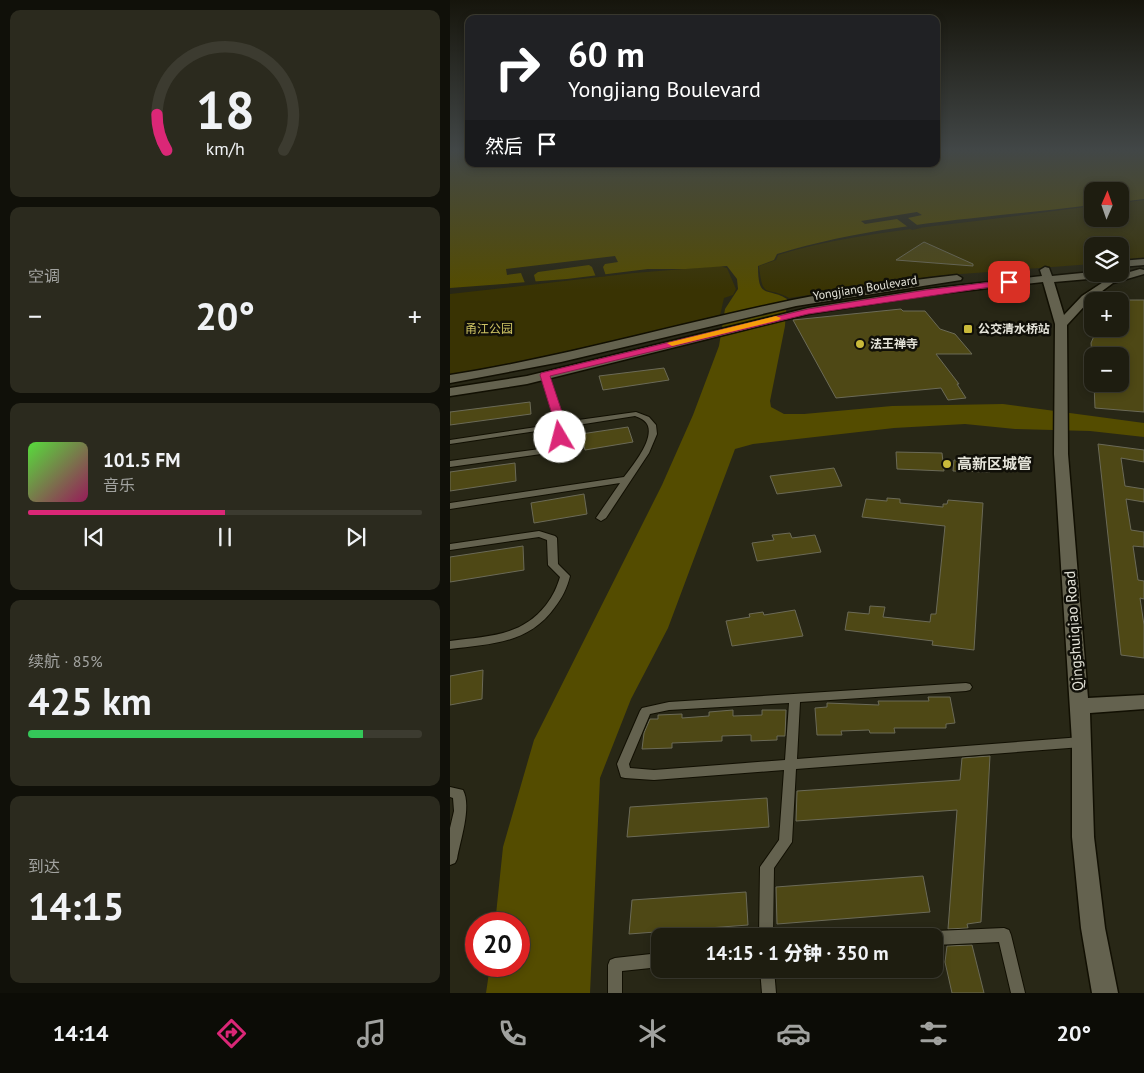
<!DOCTYPE html>
<html lang="zh">
<head>
<meta charset="utf-8">
<style>
  :root { --surface:#1e1d10; --page:#2b2a1e; --text:#f1f3f6; --muted:#a1a29f; --line:#3c3b30; --accent:#db2777 }
  body { margin:0; font-family:"PT Sans","Noto Sans SC",sans-serif; background:var(--page); color:var(--text); height:100vh; display:flex; flex-direction:column; font-size:19px; white-space:nowrap }
  * { box-sizing:border-box; margin:0 }
  p { font-size:16px; color:var(--muted) }
  .icon { flex:none; width:28px; height:28px; fill:none; stroke:currentColor; stroke-width:2; stroke-linecap:round; stroke-linejoin:round }
  .map { position:relative; flex:1; overflow:hidden }
  .side { display:flex; flex-direction:column; gap:10px; padding:10px; background:#101009; width:450px }
  .side>* { flex:none }
  .top-card { position:absolute; left:15px; top:15px; width:475px; height:152px; border-radius:10px; box-shadow:0 2px 8px #0003,0 0 0 1px var(--line); background:#202124; color:#fff; overflow:hidden }
  .needle { width:32px; rotate:2deg }
  .fabs { position:absolute; left:634px; top:182px; display:grid; gap:10px }
  .fabs a { display:grid; place-items:center; width:45px; height:45px; border-radius:10px; background:var(--surface); box-shadow:0 2px 8px #0003,0 0 0 1px var(--line); font-size:25px }
  .speed { position:absolute; left:15px; top:912px; display:flex; gap:10px; font-size:25px; font-weight:700; text-align:center }
  .speed>* { display:grid; place-content:center; width:65px; height:65px; border-radius:50%; background:var(--surface); box-shadow:0 2px 8px #0003,0 0 0 1px var(--line); line-height:1 }
  .speed .limit { border:8px solid #d22; background:#fff; color:#111 }
  .pin { position:absolute; display:grid; place-items:center; width:42px; height:42px; color:#fff; margin:-21px; border-radius:10px; box-shadow:0 2px 8px #0006 }
  .me { position:absolute; width:55px; margin:-28px; rotate:352deg; stroke-linejoin:round; filter:drop-shadow(0 0 4px #0008) }
  .turn { display:flex; align-items:center; gap:18px; height:105px; padding:0 20px; font-size:22px }
  .turn .icon { width:65px; height:65px; stroke-width:2.5 }
  .turn b { display:block; font-size:35px; line-height:42px }
  .then { display:flex; align-items:center; height:48px; padding:0 20px; background:#0003; gap:10px; font-size:19px }
  .big { font-size:38px; font-weight:800; line-height:1.1 }
  .side .card { flex:1; display:flex; flex-direction:column; justify-content:center; gap:8px; min-width:0; padding:0 18px; border-radius:10px; background:var(--page) }
  .side .dial { align-items:center; gap:0 }
  .dial svg { height:130px; overflow:visible; fill:none; stroke:var(--line); stroke-width:7; stroke-linecap:round; text-anchor:middle }
  .dial text { fill:var(--text); stroke:none }
  .song { display:flex; align-items:center; gap:15px }
  .cover { width:60px; height:60px; border-radius:8px; background:linear-gradient(135deg,hsl(110 70% 55%),hsl(330 70% 35%)) }
  .played { height:5px; border-radius:2px; background:linear-gradient(90deg,var(--accent) 50%,var(--line) 50%) }
  .keys { display:flex; justify-content:space-around; direction:ltr }
  .heat { display:flex; justify-content:space-between; align-items:center; font-size:28px; direction:ltr }
  .charge { height:8px; border-radius:4px; background:linear-gradient(90deg,#34c759 85%,var(--line) 0) }
  .trip { position:absolute; left:201px; top:928px; width:292px; height:50px; border-radius:10px; background:var(--surface); box-shadow:0 2px 8px #0003,0 0 0 1px var(--line); font-weight:800; line-height:50px; text-align:center }
  .dock { display:flex; height:80px; justify-content:space-around; align-items:center; background:#0c0c06; color:var(--muted) }
  .dock .icon { width:35px; height:35px }
  .dock .current { color:var(--accent) }
  .dock b { font-size:22px; color:var(--text) }
  main { display:flex; flex:1; min-height:0 }
  .map>svg:first-child { display:block }
</style>
</head>
<body>
<main>
<section class="side">
<div class="card dial"><svg viewBox="0 0 100 80">
<path d="M14 69A42 42 0 1 1 86 69"/>
<path d="M14 69A42 42 0 0 1 8 47" stroke="#db2777"/>
<text x="50" y="56" font-size="32" font-weight="700">18</text>
<text x="50" y="72" font-size="11">km/h</text>
</svg></div>
<div class="card"><p>空调</p>
<div class="heat"><a>−</a><b class="big">20°</b><a>+</a></div>
</div>
<div class="card">
<div class="song"><i class="cover"></i><div><b>101.5 FM</b><p>音乐</p></div></div>
<div class="played"></div>
<div class="keys"><svg class="icon" aria-label="previous" viewBox="0 0 24 24"><path d="M18 5L8 12l10 7zM5 5v14"/></svg><svg class="icon" aria-label="pause" viewBox="0 0 24 24"><path d="M8 5v14M16 5v14"/></svg><svg class="icon" aria-label="next" viewBox="0 0 24 24"><path d="M6 5l10 7-10 7zM19 5v14"/></svg></div>
</div>
<div class="card"><p>续航 · 85%</p><b class="big">425 km</b><div class="charge"></div></div>
<div class="card"><p>到达</p><b class="big">14:15</b></div>
</section>
<div class="map">
<svg width="694" height="993" viewBox="0 0 694 993">
  <rect width="100%" height="100%" fill="#282716"/>
  <g fill="#393303">
    <path d="M694,200V261L670,262V246H642V264L485,276L339,298C316,285 313,301 309,266L326,260L328,255C378,239 432,233 484,226C537,220 590,213 642,206V219H670V203Z"/>
    <polygon points="270,266 277,268 286,289 283,295 274,298 270,316 56,365 0,375 0,294 184,273"/>
  </g>
  <path fill="#544c00" d="M0,151H19V164H486V151H694V199L670,202V191H642V205C538,218 428,223 327,254L324,260L308,266C308,300 317,287 337,299L335,326L320,401L321,407L334,414H354L442,406L553,404L694,423V437L640,431L565,429L515,424L444,428L303,444L285,449L218,628L181,699L150,778L140,993H36L40,966H69V924H45L53,847L84,740L212,485L243,415L269,346L275,309L288,289L287,279L277,266L236,269H198L117,279L0,288Z"/>
  <g fill="#282716">
    <polygon points="467,212 472,215 458,218 471,228 462,230 447,219 415,224 411,221"/>
    <polygon points="165,256 168,262 155,264 153,267 156,276 146,277 142,267 139,265 88,272 84,275 86,283 75,283 71,273 57,275 56,269"/>
  </g>
  <g fill="#4e4815" stroke="#6b6a57">
    <polygon points="474,242 523,264 523,266 446,260"/>
    <polygon points="670,300 694,300 694,412 645,408 644,384 670,384 670,356 642,356 641,343 647,329 670,329"/>
    <polygon points="451,309 453,311 475,311 490,329 505,334 522,354 486,354 509,384 507,384 516,398 498,400 491,388 386,398 343,320"/>
    <polygon points="214,368 219,380 153,390 149,376"/>
    <polygon points="80,402 81,414 0,425 0,412"/>
    <polygon points="178,427 183,442 135,450 131,434"/>
    <polygon points="648,444 694,450 694,462 671,458 675,486 694,489 694,502 676,499 681,530 694,532 694,547 683,546 688,580 694,581 694,599 690,598 694,625 694,658 671,655"/>
    <polygon points="446,452 492,453 494,471 447,469"/>
    <polygon points="504,460 538,460 540,472 503,471"/>
    <polygon points="65,463 66,481 0,491 0,472"/>
    <polygon points="384,468 392,486 327,494 320,476"/>
    <polygon points="134,494 137,514 84,523 81,503"/>
    <polygon points="437,498 450,499 450,503 493,507 493,504 497,504 498,500 533,503 524,650 482,645 483,641 395,630 398,612 419,614 420,606 435,607 433,617 480,622 481,614 486,614 495,526 412,517 416,499 437,501"/>
    <polygon points="340,533 342,538 365,535 371,552 307,561 302,543 324,540 322,535"/>
    <polygon points="73,546 74,570 0,582 0,557"/>
    <polygon points="345,610 353,636 282,646 276,621 300,617 299,614 313,612 314,615"/>
    <polygon points="33,670 32,699 0,705 0,676"/>
    <polygon points="478,697 500,697 505,723 496,724 496,728 444,728 445,733 420,733 419,730 391,731 392,735 367,735 365,708 377,707 377,703 429,705 428,701 479,701"/>
    <polygon points="283,710 283,716 312,715 312,710 336,710 335,736 327,736 327,740 301,741 301,735 272,736 272,741 222,743 222,748 192,749 194,733 200,719 208,719 208,715 232,714 232,718 259,716 259,712"/>
    <polygon points="540,756 531,922 517,924 518,928 498,929 507,810 346,821 347,791 510,780 512,758"/>
    <polygon points="317,798 319,827 177,837 180,807"/>
    <polygon points="473,876 480,912 327,924 326,887"/>
    <polygon points="296,892 298,925 179,934 182,900"/>
    <polygon points="522,945 534,993 502,993 495,962 497,946"/>
  </g>
  <g fill="none" stroke-linecap="round" stroke-linejoin="round">
    <g stroke="#110f02" stroke-width="2">
      <g id="lane">
        <path d="M92,373H98L99,375L114,422L186,412L199,417L206,425L207,434L199,453L156,518L151,521L146,518L170,483L0,509V503L174,477C183,465 203,441 198,426C196,420 190,418 185,416L115,427L112,451L0,467V461L105,447L107,428L0,444V440L107,424L91,375Z"/>
        <path d="M89,531L105,536L107,538L108,564L120,576C117,588 112,598 105,607C79,644 40,644 0,649V641C37,636 71,637 96,605C103,596 107,587 110,577L98,565L97,540L89,537L0,550V544Z"/>
        <path d="M516,683L520,684L522,687L520,690L516,691L350,702L347,759L632,737L636,739L638,742L636,745L632,747L346,769L342,842L324,868L323,936H309L310,867L329,840L334,770L204,780L175,778L171,777L167,764L190,711L192,708L219,702ZM339,703L335,760L204,770L180,768L179,764L200,714L219,710Z"/>
        <path d="M0,787L13,790C22,807 10,841 7,859L5,863L0,865V828L4,811L3,798L0,797Z"/>
        <polygon points="554,928 559,930 561,935 575,993 561,993 549,942 485,945 485,936 479,936 480,933 485,931"/>
        <polygon points="210,953 210,967 172,971 172,993 158,993 158,965 160,960 165,958"/>
        <polygon points="310,969 324,969 326,993 312,993"/>
      </g>
    </g>
    <g stroke="#110f02" stroke-width="3">
      <g id="secondary">
        <polygon points="694,259 694,265 670,267 670,261"/>
        <path d="M595,267L599,268L602,276L642,272L667,274L666,276L690,269L694,270V274L663,283L640,300L617,325L618,454L638,698L694,695V709L640,713L644,837L655,928L668,993H642L631,928L622,837V742L604,454L605,324L593,282L477,295L358,314L77,384L0,396V388L77,376L358,308L477,289L592,276L590,270ZM661,277L632,296L614,315L604,282Z"/>
        <path d="M507,275L512,278L511,280L346,306L111,362L0,383V375C108,358 213,328 319,305C381,291 444,282 507,275Z"/>
      </g>
    </g>
    <use href="#lane" fill="#64624f" fill-rule="evenodd"/>
    <use href="#secondary" fill="#64624f" fill-rule="evenodd"/>
  </g>
  <linearGradient id="sky" x2="0" y2="1"><stop stop-color="#16150c"/><stop offset="0.52" stop-color="#424747"/><stop offset="1" stop-color="#424747" stop-opacity="0"/></linearGradient>
  <rect width="694" height="290" fill="url(#sky)"/>
  <polygon fill="#db2777" stroke="#8e194d" points="559,280 563,282 561,284 358,314 100,376 116,424 114,439 110,440 105,437 105,424 90,375 91,373 358,309 476,290"/>
  <polygon fill="#f59e0b" points="326,316 331,318 329,320 222,346 217,343"/>
  <g fill="#c9ba3a" stroke="#100f08" stroke-width="2">
    <rect x="513" y="324" width="10" height="10" rx="2.5"/>
    <circle cx="410" cy="344" r="5"/>
    <circle cx="497" cy="464" r="5"/>
  </g>
  <g text-anchor="middle" stroke-width="5" stroke-linejoin="round" paint-order="stroke">
    <g font-size="12" fill="#e5e4da" stroke="#100f08">
      <text transform="translate(415 288) rotate(-9)" y="4">Yongjiang Boulevard</text>
    </g>
    <g font-size="12" fill="#cec364" stroke="#100f08">
      <text x="39" y="333">甬江公园</text>
    </g>
    <g font-size="12" font-weight="bold" fill="#e5e4da" stroke="#100f08" text-anchor="start">
      <text x="528" y="333">公交清水桥站</text>
      <text x="420" y="348">法王禅寺</text>
    </g>
    <g font-size="15" font-weight="bold" fill="#e5e4da" stroke="#100f08" text-anchor="start">
      <text x="507" y="469">高新区城管</text>
    </g>
    <g font-size="15" fill="#e5e4da" stroke="#100f08">
      <text transform="translate(624 631) rotate(-94)" y="5">Qingshuiqiao Road</text>
    </g>
  </g>
</svg>
<div class="fabs">
<a><svg class="needle" viewBox="-14 -14 28 28"><path d="M0-13l5 13h-10z" fill="#e53935"/><path d="M0 13l5-13h-10z" fill="#a1a29f"/></svg></a>
<a><svg class="icon" aria-label="layers" viewBox="0 0 24 24"><path d="M12 4l9 5-9 5-9-5zM3 14l9 5 9-5"/></svg></a>
<a>+</a>
<a>−</a>
</div>
<div class="speed"><div class="limit">20</div></div>
<div class="pin" style="left:559px;top:282px;background:#d93025"><svg class="icon" aria-label="arrive" viewBox="0 0 24 24"><path d="M6 21V4h12l-3 4 3 4H6"/></svg></div>
<svg class="me" style="left:110px;top:437px" viewBox="-20 -20 40 40"><circle r="19" fill="#fff"/><path d="M0-13L10 11 0 6-10 11z" fill="#db2777"/></svg>
<div class="trip">14:15 · 1 分钟 · 350 m</div>
<div class="top-card">
<div class="turn"><svg class="icon" aria-label="right" viewBox="0 0 24 24"><path d="M7 20v-9h11M14 6l5 5-5 5"/></svg><div><b>60 m</b>Yongjiang Boulevard</div></div>
<div class="then">然后<svg class="icon" aria-label="arrive" viewBox="0 0 24 24"><path d="M6 21V4h12l-3 4 3 4H6"/></svg></div>
</div>
</div>
</main>
<nav class="dock">
<b>14:14</b>
<svg class="icon current" aria-label="directions" viewBox="0 0 24 24"><path d="M12 3l9 9-9 9-9-9zM9 14v-3h6M13 9l2 2-2 2"/></svg>
<svg class="icon" aria-label="music" viewBox="0 0 24 24"><path d="M9 18V5l10-2v13"/><circle cx="6" cy="18" r="3"/><circle cx="16" cy="16" r="3"/></svg>
<svg class="icon" aria-label="phone" viewBox="0 0 24 24"><path d="M5 4h4l2 5-3 2q2 4 5 5l2-3 5 2v4C11 20 4 13 5 4z"/></svg>
<svg class="icon" aria-label="climate" viewBox="0 0 24 24"><path d="M12 3v18M4 7l16 10M4 17L20 7"/></svg>
<svg class="icon" aria-label="car" viewBox="0 0 24 24"><path d="M5 17H2v-5l4-1 3-4h7l3 4 3 1v5h-3M9 17h6M6 11h13"/><circle cx="7" cy="17" r="2"/><circle cx="17" cy="17" r="2"/></svg>
<svg class="icon" aria-label="filters" viewBox="0 0 24 24"><path d="M4 7h16M4 17h16"/><circle cx="9" cy="7" r="2"/><circle cx="15" cy="17" r="2"/></svg>
<b>20°</b>
</nav>
</body>
</html>
